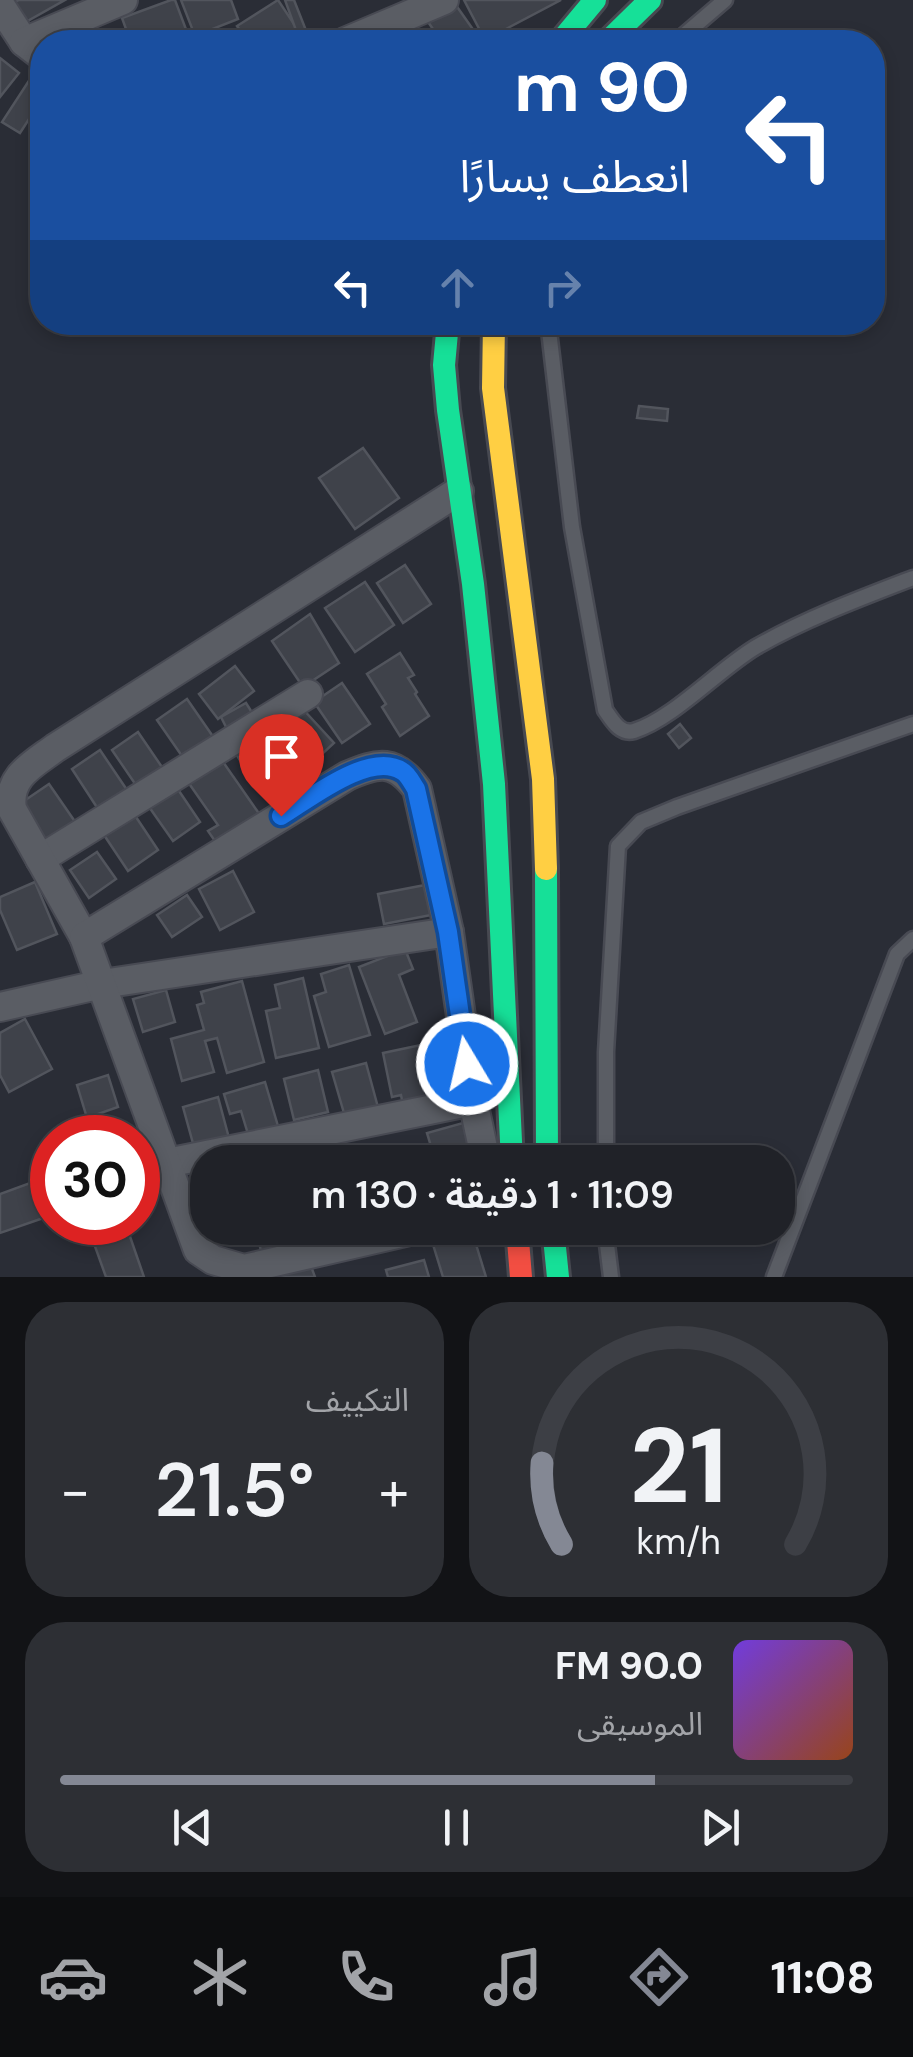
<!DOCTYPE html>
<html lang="ar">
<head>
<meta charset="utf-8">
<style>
  :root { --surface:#202228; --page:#2d2f34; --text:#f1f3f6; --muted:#a2a4a8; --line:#3d3f45; --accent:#848894 }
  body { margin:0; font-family:"DM Sans","Noto Sans Arabic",sans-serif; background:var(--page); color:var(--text); direction:rtl; height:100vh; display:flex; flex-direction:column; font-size:38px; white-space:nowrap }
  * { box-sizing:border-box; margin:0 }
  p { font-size:32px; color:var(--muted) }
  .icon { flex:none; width:55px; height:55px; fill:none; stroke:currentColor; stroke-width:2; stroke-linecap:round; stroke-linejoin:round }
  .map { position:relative; height:1277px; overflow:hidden; direction:ltr }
  .panel { display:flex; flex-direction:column; gap:25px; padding:25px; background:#121316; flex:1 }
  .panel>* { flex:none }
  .hud { position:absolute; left:30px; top:30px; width:855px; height:305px; border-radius:40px; box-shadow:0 5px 15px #0003,0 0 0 2px var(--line); direction:rtl; background:#1a4fa0; color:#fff; overflow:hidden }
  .speed { position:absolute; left:30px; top:1115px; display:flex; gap:20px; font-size:50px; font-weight:700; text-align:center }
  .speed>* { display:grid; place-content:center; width:130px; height:130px; border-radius:50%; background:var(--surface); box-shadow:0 5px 15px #0003,0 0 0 2px var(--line); line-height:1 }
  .speed .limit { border:15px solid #d22; background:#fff; color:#111 }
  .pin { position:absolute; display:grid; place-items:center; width:85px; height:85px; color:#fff; margin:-102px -42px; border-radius:50% 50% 50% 0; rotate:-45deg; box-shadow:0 0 10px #0007 }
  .pin .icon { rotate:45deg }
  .me { position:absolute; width:110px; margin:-55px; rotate:351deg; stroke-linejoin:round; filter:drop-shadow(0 0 8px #0008) }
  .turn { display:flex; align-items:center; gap:35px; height:210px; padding:0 30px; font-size:45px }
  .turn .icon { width:130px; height:130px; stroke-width:2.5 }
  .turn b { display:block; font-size:70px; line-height:85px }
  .lanes { display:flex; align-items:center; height:95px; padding:0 30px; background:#0003; justify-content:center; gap:50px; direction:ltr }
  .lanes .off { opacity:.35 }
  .big { font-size:75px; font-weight:600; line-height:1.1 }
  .panel .tile { flex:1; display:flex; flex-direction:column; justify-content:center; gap:15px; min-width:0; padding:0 35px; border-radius:40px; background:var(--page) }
  .panel .dial { align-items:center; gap:0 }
  .dial svg { height:260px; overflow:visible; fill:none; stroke:var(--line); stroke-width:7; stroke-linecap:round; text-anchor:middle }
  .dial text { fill:var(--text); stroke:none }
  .song { display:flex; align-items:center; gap:30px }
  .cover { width:120px; height:120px; border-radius:15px; background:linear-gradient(135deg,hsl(260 70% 55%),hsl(20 70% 35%)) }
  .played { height:10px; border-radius:5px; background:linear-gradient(90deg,var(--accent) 75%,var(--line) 75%) }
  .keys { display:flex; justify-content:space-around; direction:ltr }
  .heat { display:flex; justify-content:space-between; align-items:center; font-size:55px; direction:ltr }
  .panel .tiles { flex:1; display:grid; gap:25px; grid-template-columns:1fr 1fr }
  .tile:last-child { grid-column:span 2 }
  .trip { position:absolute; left:190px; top:1145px; width:605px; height:100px; border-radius:40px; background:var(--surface); box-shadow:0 5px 15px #0003,0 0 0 2px var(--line); font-weight:600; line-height:100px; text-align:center; direction:rtl }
  .tabs { display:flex; height:160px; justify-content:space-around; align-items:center; background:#0d0e10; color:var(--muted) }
  .tabs .icon { width:70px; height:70px }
  .tabs .on { color:var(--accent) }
  .tabs b { font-size:45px; color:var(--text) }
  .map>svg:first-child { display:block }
</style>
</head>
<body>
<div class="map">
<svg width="913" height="1277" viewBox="0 0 913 1277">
  <rect width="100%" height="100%" fill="#2a2d36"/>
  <g fill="#3f424a" stroke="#52555d" stroke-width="2.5">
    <polygon points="19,0 65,0 24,23 13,3"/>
    <polygon points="171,0 175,0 190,40 139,42 137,37 130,40 122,18"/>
    <polygon points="181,0 231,0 238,19 195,36"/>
    <polygon points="278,0 300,33 285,42 248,42 237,26"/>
    <polygon points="285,0 294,0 307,33 298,36"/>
    <polygon points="464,0 561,0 485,40"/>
    <polygon points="453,1 479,38 473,42 442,42 426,19"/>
    <polygon points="414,25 423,42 377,42"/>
    <polygon points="0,58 19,73 0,97"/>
    <polygon points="34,73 42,78 42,128 29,119 20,133 2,122"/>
    <polygon points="639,406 668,409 667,421 637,418"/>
    <polygon points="363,448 399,498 355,529 319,478"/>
    <polygon points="405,565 431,604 403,623 377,583"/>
    <polygon points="365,582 394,625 355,652 325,608"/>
    <polygon points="310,614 339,663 303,687 272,641"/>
    <polygon points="400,653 414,675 408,678 417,692 415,694 429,716 400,736 382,707 386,704 367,674"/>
    <polygon points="235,666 254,691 218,719 199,694"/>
    <polygon points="342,683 370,724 342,743 314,702"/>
    <polygon points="187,699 214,738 184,759 157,720"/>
    <polygon points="246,703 253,714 227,729 221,717"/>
    <polygon points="300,706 334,743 309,766 283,739 296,727 287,718"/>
    <polygon points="680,724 691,738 679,748 668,734"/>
    <polygon points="138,732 166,773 140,791 112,750"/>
    <polygon points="270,732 305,786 294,793 281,774 258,789 236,754"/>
    <polygon points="100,750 127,790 98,809 72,769"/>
    <polygon points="221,759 260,815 217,844 208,831 218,825 188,782"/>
    <polygon points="49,784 78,826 47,846 18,805"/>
    <polygon points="175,785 200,822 173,841 147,804"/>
    <polygon points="132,811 158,850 128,871 102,832"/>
    <polygon points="97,852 116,879 89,898 70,870"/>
    <polygon points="233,871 254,912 220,930 199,889"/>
    <polygon points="35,882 57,934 17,950 0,910 0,897"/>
    <polygon points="425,885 431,915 384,924 378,894"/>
    <polygon points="187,895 202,917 172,937 157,915"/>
    <polygon points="405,949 413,969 399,975 417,1022 385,1034 359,967"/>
    <polygon points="349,965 370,1035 329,1047 314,996 326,992 321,974"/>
    <polygon points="303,978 319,1048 276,1058 266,1011 280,1008 275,985"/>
    <polygon points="242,981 264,1062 227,1073 217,1038 205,1041 214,1072 182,1081 171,1039 204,1030 197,1005 204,1003 201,992"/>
    <polygon points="166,990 175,1022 143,1032 133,999"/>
    <polygon points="25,1019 52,1069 9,1092 0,1075 0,1033"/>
    <polygon points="421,1045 432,1099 403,1105 401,1095 392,1097 383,1053"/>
    <polygon points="366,1063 379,1111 346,1120 332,1072"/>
    <polygon points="318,1070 328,1112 294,1120 284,1079"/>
    <polygon points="108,1075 118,1107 87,1118 77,1085"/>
    <polygon points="265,1082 278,1126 248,1134 241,1111 230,1114 224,1094"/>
    <polygon points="218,1097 229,1138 194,1147 183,1107"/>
    <polygon points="463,1123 474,1159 472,1162 400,1162 433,1153 427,1133"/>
    <polygon points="52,1175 52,1215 0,1233 0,1194"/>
    <polygon points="208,1184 208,1228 240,1228 243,1238 207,1248 190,1189"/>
    <polygon points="72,1222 125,1222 144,1277 106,1277 87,1224 75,1228"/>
    <polygon points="256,1228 292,1228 297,1248 262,1256"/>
    <polygon points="471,1228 486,1277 443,1277 431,1238"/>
    <polygon points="424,1260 429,1277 388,1277 386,1270"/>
    <polygon points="309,1261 315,1277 276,1277 275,1274"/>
  </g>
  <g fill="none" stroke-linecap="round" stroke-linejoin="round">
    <g stroke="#484a53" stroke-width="19">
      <g id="lane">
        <polyline points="676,42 725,0"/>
        <path d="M548,322L572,527L605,710C612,720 620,735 634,731C673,719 719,669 756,647C805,619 861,598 913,578"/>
        <polyline points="606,1162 606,1052 618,846 641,822 677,807 913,724"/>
        <polyline points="605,1228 611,1277"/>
        <polyline points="774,1277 897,954 913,939"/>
      </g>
    </g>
    <g stroke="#484a53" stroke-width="32">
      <g id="street">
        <polyline points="0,5 24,42 42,56"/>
        <polyline points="24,42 123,0"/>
        <polyline points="345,42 444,0"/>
        <polyline points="40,859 308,694"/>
        <path d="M84,937L12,809C7,777 32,765 55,748L459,491"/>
        <polyline points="0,1007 102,984 449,932 473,1101 486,1162"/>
        <polyline points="167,1163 473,1101"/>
        <path d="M423,1228L244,1269L213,1260L198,1250L84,937L347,776C379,762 395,759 417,789L449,932"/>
      </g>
    </g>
    <g stroke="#474951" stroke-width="28">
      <g id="fast">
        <polyline points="560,42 595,0"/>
        <polyline points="607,42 650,0"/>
        <polyline points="448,322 444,365 448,410 473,584 494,784 512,1162"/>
        <polyline points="546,869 547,1162"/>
        <polyline points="553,1228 558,1277"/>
      </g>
    </g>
    <g stroke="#474951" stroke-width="28">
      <polyline id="slow" points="494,322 493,388 543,779 546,869"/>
    </g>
    <g stroke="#474951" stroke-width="28">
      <polyline id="jam" points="517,1228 521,1277"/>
    </g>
    <use href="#lane" stroke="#5a5d64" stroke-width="14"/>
    <use href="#street" stroke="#5a5d64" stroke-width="28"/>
    <use href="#fast" stroke="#16e098" stroke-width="22"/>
    <use href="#slow" stroke="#ffcf43" stroke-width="22"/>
    <use href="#jam" stroke="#f24e42" stroke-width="22"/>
  </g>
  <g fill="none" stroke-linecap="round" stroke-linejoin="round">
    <g stroke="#114b97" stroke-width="25">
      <path id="route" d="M281,816C308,800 370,750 402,771C408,774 412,783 416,789L448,932L467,1064"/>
    </g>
    <use href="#route" stroke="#1a73e8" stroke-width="18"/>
  </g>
</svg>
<div class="speed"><div class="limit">30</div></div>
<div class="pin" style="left:281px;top:816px;background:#d93025"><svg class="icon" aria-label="arrive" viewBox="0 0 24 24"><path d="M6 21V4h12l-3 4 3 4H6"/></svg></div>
<svg class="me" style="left:467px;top:1064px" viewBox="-20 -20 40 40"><circle r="17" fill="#1a73e8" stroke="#fff" stroke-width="3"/><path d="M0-11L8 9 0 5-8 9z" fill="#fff"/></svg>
<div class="trip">11:09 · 1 دقيقة · 130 m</div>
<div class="hud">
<div class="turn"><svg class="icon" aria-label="left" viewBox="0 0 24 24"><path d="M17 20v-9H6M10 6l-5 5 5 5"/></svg><div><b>90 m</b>انعطف يسارًا</div></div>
<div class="lanes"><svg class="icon" aria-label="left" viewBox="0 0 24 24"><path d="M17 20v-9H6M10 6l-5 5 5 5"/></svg><svg class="icon off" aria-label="ahead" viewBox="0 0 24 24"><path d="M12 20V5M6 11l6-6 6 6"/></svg><svg class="icon off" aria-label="right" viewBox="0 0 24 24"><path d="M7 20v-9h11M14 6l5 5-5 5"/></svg></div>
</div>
</div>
<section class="panel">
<div class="tiles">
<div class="tile dial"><svg viewBox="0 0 100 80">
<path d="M14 69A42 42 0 1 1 86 69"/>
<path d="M14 69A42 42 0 0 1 8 44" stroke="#848894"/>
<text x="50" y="56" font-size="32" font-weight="700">21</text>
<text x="50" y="72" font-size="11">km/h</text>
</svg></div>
<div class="tile"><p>التكييف</p>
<div class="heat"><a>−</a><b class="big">21.5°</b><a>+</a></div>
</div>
<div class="tile">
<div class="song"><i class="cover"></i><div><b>90.0 FM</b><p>الموسيقى</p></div></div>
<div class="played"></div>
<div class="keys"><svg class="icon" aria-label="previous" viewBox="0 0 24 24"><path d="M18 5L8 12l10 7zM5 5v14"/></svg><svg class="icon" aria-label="pause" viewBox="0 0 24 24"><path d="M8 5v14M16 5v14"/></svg><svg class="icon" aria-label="next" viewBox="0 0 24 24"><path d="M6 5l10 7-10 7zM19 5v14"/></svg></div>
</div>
</div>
</section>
<nav class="tabs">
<b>11:08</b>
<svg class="icon on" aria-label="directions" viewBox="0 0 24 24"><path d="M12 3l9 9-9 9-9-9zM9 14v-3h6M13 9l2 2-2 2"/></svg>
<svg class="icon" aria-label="music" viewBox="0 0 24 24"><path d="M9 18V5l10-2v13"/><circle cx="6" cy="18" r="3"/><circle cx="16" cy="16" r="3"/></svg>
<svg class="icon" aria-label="phone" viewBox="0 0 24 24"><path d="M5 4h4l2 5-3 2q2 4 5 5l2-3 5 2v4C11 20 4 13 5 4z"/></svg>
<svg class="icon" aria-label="climate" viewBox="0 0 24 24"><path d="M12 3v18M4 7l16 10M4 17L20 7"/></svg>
<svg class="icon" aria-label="car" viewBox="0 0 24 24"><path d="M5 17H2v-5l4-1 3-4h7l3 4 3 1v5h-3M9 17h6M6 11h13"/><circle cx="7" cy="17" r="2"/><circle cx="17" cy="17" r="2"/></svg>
</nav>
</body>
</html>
